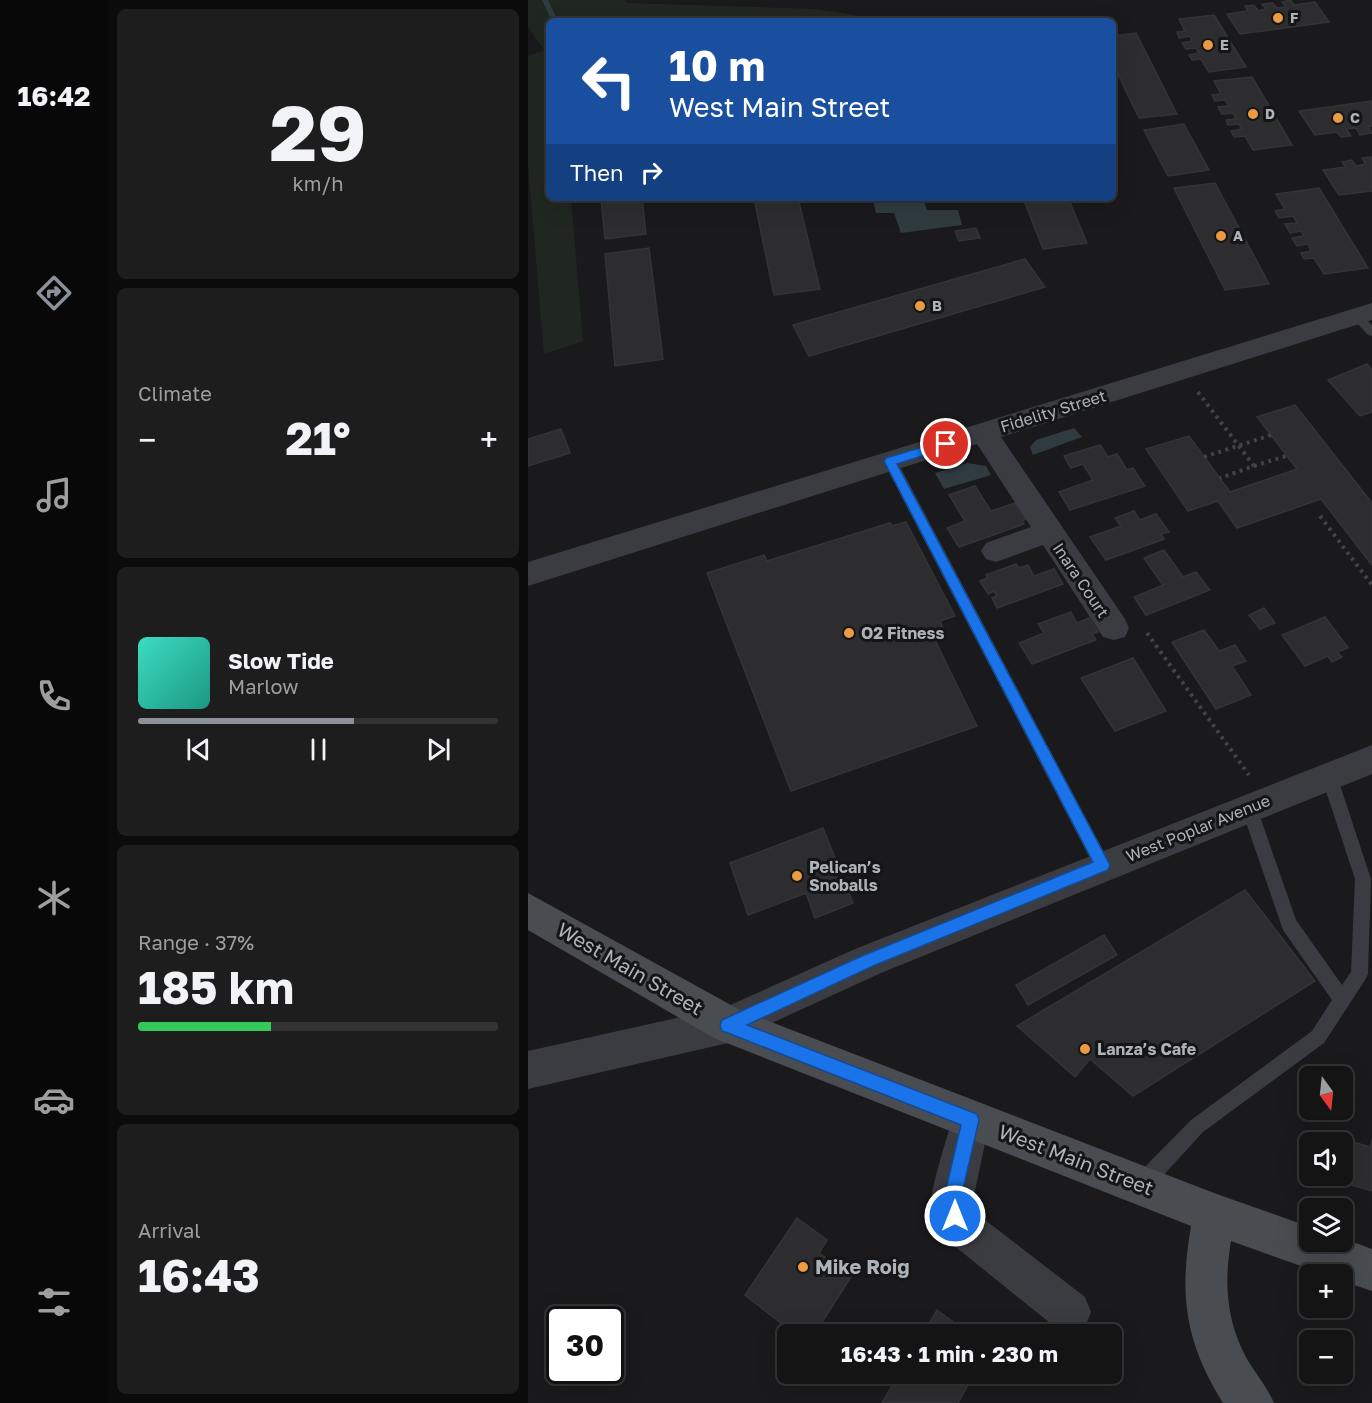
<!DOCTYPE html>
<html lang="en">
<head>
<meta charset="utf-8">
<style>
  :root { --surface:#141415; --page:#1d1d1e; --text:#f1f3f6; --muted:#9d9ea0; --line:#333334; --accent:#8c9099 }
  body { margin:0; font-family:"Golos Text",sans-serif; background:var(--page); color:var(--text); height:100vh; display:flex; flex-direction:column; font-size:22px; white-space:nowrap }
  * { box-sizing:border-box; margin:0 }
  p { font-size:20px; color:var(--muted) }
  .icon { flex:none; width:33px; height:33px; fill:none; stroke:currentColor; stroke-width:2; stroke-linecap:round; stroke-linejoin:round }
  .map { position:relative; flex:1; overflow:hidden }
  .side { display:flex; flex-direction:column; gap:9px; padding:9px; background:#0b0b0c; width:420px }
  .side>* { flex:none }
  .hud { position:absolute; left:18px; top:18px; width:570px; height:183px; border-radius:9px; box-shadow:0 6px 24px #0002,0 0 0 2px var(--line); background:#1a4fa0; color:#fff; overflow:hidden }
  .needle { width:39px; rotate:165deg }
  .buttons { position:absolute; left:771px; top:1066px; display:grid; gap:12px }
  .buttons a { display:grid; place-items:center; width:54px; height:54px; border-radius:9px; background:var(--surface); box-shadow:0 6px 24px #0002,0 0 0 2px var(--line); font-size:30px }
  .speed { position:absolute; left:18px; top:1306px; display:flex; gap:12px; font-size:30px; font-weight:700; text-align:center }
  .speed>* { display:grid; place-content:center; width:78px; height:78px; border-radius:50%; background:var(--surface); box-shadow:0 6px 24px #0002,0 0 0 2px var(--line); line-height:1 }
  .speed .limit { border:3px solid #111; border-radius:9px; background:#fff; color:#111 }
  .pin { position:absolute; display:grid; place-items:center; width:51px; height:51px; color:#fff; margin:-26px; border:3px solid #fff; border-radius:50%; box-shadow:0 2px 6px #0007 }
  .me { position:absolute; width:66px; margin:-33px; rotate:0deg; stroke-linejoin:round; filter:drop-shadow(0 0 4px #0008) }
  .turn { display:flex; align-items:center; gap:21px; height:126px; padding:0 24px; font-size:27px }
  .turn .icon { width:78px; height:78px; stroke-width:2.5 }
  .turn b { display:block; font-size:42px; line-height:51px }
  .then { display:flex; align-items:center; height:57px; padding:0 24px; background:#0003; gap:12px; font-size:22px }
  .big { font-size:45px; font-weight:700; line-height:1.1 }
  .side .tile { flex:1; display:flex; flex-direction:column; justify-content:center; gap:9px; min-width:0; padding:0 21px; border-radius:9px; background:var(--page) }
  .side .dial { align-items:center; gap:0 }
  .dial b { font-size:78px; line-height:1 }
  .song { display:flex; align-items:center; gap:18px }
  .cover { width:72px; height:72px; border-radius:9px; background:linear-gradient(135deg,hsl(170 70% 55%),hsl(170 70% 35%)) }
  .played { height:6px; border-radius:3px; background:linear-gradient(90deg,var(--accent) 60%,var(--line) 60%) }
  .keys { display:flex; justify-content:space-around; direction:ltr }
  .heat { display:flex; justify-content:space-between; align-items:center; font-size:33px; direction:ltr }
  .charge { height:9px; border-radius:4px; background:linear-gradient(90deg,#34c759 37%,var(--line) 0) }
  .trip { position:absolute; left:249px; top:1324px; width:345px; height:60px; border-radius:9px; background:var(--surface); box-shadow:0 6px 24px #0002,0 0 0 2px var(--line); font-weight:700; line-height:60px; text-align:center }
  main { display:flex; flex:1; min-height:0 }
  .dock { display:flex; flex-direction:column; width:108px; justify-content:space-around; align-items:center; background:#080808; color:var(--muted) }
  .dock .icon { width:42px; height:42px }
  .dock .active { color:var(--accent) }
  .dock b { font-size:27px; color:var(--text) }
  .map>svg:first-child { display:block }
</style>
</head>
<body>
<main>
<nav class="dock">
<b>16:42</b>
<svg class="icon active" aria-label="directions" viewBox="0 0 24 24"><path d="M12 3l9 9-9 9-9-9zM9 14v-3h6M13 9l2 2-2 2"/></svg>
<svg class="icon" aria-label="music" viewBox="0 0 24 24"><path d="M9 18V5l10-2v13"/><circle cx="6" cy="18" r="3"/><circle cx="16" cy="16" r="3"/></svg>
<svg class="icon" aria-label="phone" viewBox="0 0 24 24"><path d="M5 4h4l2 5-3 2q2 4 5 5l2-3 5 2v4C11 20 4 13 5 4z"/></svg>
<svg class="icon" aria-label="climate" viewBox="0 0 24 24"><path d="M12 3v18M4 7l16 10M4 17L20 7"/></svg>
<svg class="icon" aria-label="car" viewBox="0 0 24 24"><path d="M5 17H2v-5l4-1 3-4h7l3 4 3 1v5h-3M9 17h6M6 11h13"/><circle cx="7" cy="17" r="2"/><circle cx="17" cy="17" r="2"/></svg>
<svg class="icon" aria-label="filters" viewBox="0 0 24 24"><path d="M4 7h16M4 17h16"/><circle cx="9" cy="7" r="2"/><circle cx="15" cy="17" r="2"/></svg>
</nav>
<section class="side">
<div class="tile dial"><b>29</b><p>km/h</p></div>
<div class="tile"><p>Climate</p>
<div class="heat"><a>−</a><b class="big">21°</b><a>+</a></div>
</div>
<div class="tile">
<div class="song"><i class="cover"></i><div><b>Slow Tide</b><p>Marlow</p></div></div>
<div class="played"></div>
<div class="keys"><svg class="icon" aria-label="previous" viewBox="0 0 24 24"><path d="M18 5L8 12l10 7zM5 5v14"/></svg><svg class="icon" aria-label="pause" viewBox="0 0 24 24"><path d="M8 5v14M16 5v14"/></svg><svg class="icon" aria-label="next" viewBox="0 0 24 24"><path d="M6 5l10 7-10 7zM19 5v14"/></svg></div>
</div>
<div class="tile"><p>Range · 37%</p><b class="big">185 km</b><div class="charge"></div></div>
<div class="tile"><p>Arrival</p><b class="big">16:43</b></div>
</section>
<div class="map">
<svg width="844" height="1403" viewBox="0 0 844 1403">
  <rect width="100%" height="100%" fill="#1a1a1c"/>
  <polygon fill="#202720" points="0,0 96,0 99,3 287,9 327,15 330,21 21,21 21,198 43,198 55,341 16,354 0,165 0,56 16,50 0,27"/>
  <g fill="#303b40">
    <polygon points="359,198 395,198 399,210 430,210 434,225 373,233 366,213 348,213 345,200"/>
    <polygon points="546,428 554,437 505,455 502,447 508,440"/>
    <polygon points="439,463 458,466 463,475 416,489 407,473"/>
  </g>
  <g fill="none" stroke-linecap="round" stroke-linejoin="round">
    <polygon fill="#303b40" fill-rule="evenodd" points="14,0 20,0 30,21 24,21"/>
  </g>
  <g fill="#2d2d30" stroke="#343438" stroke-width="1.5">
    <polygon points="763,0 766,5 787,2 801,22 712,34 699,14 720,11 717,6 726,5 730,11 738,9 734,4 745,3 749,8 758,7 754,2"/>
    <polygon points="686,15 718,67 681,72 673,59 664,60 661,55 671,53 668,48 658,49 654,43 664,41 662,36 651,38 649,32 657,31 651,19"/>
    <polygon points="608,33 649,114 611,118 585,64 585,36"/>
    <polygon points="724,77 764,145 725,150 717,136 706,137 703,131 714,129 711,124 700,125 698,120 708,119 705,113 694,114 690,107 701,106 697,100 687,101 684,95 693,94 686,81"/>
    <polygon points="844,101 844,126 840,126 844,133 832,135 828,128 818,129 823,136 813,137 809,132 787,135 771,111"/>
    <polygon points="656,124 681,170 640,176 616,130"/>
    <polygon points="844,157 844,191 811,195 795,170 818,167 814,162 824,160 828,166 838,164 834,158"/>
    <polygon points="687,183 741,284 697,290 646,188"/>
    <polygon points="791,188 840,268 796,274 786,258 776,259 773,253 783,251 780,244 769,246 764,238 776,236 773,231 762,233 757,224 769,223 765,216 751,218 747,211 757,209 748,194"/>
    <polygon points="73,198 114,198 118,234 77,239"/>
    <polygon points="226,198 270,198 292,289 246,295"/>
    <polygon points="495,198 540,198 559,243 515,249"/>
    <polygon points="448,228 452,238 431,241 427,231"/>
    <polygon points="121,248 135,359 87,366 77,254"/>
    <polygon points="497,259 517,287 281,356 265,325"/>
    <polygon points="839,364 844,370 844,412 832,416 800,380"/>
    <polygon points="767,405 844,503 844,565 793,499 709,528 690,501 660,511 618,449 661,436 702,492 769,469 729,417"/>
    <polygon points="33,429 42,453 0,466 0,439"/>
    <polygon points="572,445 580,457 589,454 599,470 605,468 617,486 542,510 531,492 565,480 555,464 543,468 536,456"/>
    <polygon points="447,486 463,511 487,503 498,519 494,521 496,524 431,547 419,528 437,521 421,495"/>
    <polygon points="606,511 612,520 628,514 641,532 633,534 636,539 578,560 562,537 593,526 587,518"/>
    <polygon points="378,522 427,616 412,621 418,634 406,638 449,726 263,791 179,573 236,555 239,561 362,523 364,526"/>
    <polygon points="636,550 655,577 668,572 682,590 618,615 606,597 635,585 616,558"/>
    <polygon points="488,564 491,568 500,565 506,576 526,569 535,584 469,608 464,598 469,596 466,591 460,594 452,581 459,578 458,575"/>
    <polygon points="736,608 747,623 732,629 721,615"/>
    <polygon points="543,612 549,623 561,618 570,632 564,634 568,640 504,664 491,643 516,633 510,624"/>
    <polygon points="797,617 820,648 809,652 814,657 804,662 800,656 777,666 754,635"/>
    <polygon points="676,630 691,651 707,645 718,661 704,666 723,695 688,709 644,642"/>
    <polygon points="605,658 638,711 587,731 553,678"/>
    <polygon points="295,828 325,903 287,918 278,893 220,915 202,863"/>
    <polygon points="717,890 787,981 605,1096 562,1059 547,1077 489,1026"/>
    <polygon points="576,935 589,955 500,1005 488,985"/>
    <polygon points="813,1139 843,1147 844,1139 844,1191 807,1180 808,1176 814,1176"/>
    <polygon points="269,1218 299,1240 291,1253 323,1277 286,1335 269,1322 263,1331 217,1295"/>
    <polygon points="409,1310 443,1335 394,1335"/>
    <polygon points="371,1374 446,1374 430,1403 354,1403"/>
  </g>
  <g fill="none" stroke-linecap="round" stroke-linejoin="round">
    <g stroke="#414448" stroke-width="4" stroke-dasharray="3 4.5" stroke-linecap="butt">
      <polyline points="670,392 726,466 692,478"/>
      <polyline points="676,457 743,435"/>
      <polyline points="726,466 758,456"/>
      <polyline points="792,516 844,585"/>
      <polyline points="619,633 721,775"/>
    </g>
    <g fill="#3b3c41" fill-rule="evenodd">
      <polygon points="829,312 844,325 844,336 840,335 825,319 825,313"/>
      <polygon points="362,456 369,461 580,860 582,865 580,870 574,872 568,870 355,461"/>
      <polygon points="801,769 807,771 809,776 843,879 840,974 837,980 796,1043 675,1132 620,1192 613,1194 606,1192 604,1185 606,1178 663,1120 784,1031 804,1000 755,930 713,808 715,803 721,801 727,803 729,808 768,920 814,985 823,972 827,879 793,776 795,771"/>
    </g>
    <g fill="#3b3c41" fill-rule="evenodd">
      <polygon points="844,303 844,320 473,437 597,619 601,628 597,637 586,640 575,637 515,545 468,562 458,559 453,551 458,543 503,527 449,444 0,586 0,562"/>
      <polygon points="844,745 844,774 353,973 200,1043 0,1089 0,1051 198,1007 327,949"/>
      <path d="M443,1101L457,1106L462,1120L444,1205L452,1216L557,1297L563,1312L557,1327L542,1333L527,1327L424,1244C415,1233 404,1218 403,1202C403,1187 423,1123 429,1106Z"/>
    </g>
    <path fill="#494c50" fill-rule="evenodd" d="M0,893L212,1010L686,1193L782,1227V1242H814V1238L844,1249V1291L814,1281V1275H798L703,1241C696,1283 698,1321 719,1359C728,1374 739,1387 746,1403H695C657,1342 651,1296 663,1226L186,1038L0,930Z"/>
  </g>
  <polygon fill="#1a73e8" stroke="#114b97" stroke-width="1.5" points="418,440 424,444 422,447 369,464 582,865 580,870 345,966 219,1025 449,1114 451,1120 432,1202 436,1216 433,1222 427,1225 421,1222 415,1202 433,1125 200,1033 194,1031 192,1025 194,1020 334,956 565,862 356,461 358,458"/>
  <g fill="#eb9b42" stroke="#151517" stroke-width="2">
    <circle cx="750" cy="18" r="6"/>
    <circle cx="680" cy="45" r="6"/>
    <circle cx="725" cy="114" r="6"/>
    <circle cx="810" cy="118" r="6"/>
    <circle cx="693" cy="236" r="6"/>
    <circle cx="392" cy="306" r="6"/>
    <circle cx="321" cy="633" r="6"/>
    <circle cx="269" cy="876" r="6"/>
    <circle cx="557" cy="1049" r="6"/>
    <circle cx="275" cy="1267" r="6"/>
  </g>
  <g text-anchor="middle" stroke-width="6" stroke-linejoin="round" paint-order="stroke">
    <g font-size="14" font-weight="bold" fill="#adb3bb" stroke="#151517" text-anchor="start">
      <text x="762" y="23">F</text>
      <text x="692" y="50">E</text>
      <text x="737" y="119">D</text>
      <text x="822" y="123">C</text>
      <text x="705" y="241">A</text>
      <text x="404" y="311">B</text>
    </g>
    <g font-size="16" fill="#adb3bb" stroke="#151517">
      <text transform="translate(525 411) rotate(-17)" y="6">Fidelity Street</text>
      <text transform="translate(553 580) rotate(56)" y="6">Inara Court</text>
      <text transform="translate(670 828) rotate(-22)" y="6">West Poplar Avenue</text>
    </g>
    <g font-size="16" font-weight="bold" fill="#adb3bb" stroke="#151517" text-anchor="start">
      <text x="333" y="639">O2 Fitness</text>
      <text x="281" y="873">Pelican’s<tspan x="281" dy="18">Snoballs</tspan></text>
      <text x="569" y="1055">Lanza’s Cafe</text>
    </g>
    <g font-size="20" fill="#adb3bb" stroke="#151517">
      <text transform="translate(102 969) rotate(30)" y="7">West Main Street</text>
      <text transform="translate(548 1160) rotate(21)" y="7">West Main Street</text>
    </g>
    <g font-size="20" font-weight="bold" fill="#adb3bb" stroke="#151517" text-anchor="start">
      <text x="287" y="1274">Mike Roig</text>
    </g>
  </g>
</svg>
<div class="buttons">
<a><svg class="needle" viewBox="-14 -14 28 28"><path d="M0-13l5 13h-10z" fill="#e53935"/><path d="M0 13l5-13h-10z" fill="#9d9ea0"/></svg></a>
<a><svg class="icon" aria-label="sound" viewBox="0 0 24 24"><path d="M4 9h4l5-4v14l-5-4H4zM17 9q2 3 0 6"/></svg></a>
<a><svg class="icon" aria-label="layers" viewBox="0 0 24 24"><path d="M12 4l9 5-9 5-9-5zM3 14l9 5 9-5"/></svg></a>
<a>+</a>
<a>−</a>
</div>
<div class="speed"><div class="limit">30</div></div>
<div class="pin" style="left:418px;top:444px;background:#d93025"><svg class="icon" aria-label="arrive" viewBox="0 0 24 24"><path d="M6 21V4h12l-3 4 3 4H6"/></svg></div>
<svg class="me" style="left:427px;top:1216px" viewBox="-20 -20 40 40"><circle r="17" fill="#1a73e8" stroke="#fff" stroke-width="3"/><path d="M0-11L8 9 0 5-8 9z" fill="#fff"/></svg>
<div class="trip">16:43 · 1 min · 230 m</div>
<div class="hud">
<div class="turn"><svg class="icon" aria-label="left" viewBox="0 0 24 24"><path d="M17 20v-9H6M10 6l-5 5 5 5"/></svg><div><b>10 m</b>West Main Street</div></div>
<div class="then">Then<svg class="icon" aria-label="right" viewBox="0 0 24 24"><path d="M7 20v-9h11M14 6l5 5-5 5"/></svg></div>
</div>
</div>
</main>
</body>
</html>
